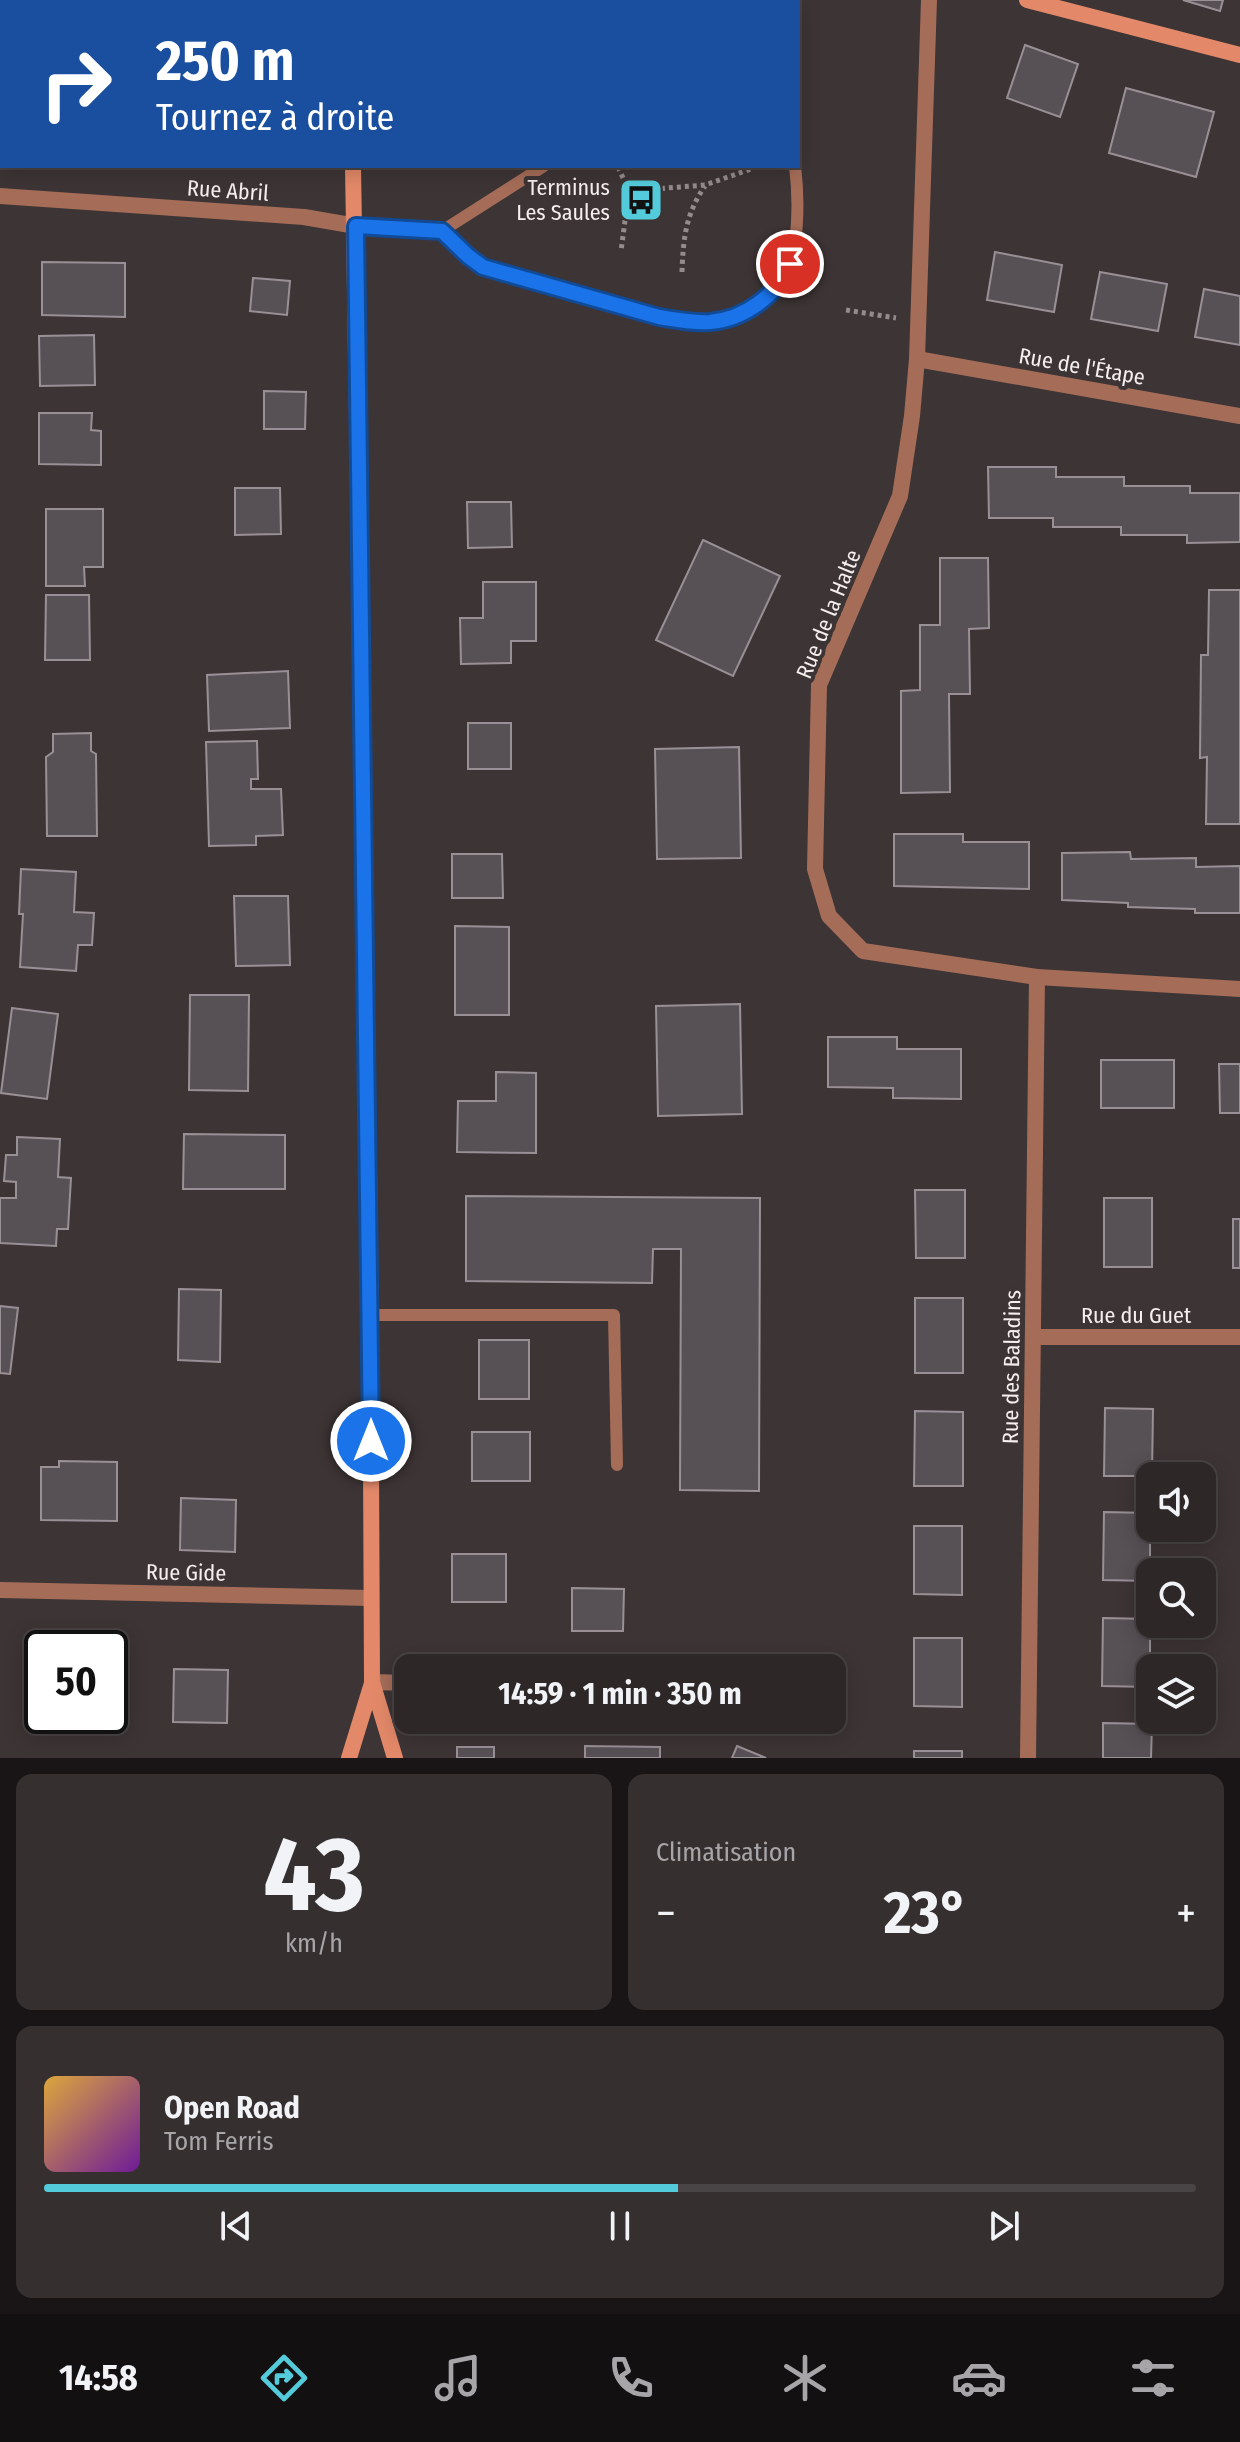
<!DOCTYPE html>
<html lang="fr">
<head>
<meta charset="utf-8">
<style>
  :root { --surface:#2e2728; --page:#362f30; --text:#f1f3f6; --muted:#a7a5a8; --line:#494445; --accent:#53cbdb }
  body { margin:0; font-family:"Fira Sans Condensed",sans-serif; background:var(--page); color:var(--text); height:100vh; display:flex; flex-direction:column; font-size:30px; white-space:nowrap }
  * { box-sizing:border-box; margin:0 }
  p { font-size:26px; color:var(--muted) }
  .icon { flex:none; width:44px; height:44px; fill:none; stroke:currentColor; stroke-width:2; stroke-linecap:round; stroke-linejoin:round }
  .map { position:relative; height:1758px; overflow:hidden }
  .side { display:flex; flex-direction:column; gap:16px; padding:16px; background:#191516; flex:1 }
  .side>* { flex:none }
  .top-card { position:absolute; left:0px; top:0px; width:800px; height:168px; box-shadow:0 4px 20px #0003,0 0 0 2px var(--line); background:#1a4fa0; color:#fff; overflow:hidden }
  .buttons { position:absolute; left:1136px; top:1462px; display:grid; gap:16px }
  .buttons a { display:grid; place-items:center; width:80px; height:80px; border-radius:16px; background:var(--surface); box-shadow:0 4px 20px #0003,0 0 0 2px var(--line); font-size:40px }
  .speed { position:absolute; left:24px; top:1630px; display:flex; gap:16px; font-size:40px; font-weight:700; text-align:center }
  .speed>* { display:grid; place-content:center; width:104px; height:104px; border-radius:50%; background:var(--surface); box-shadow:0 4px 20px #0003,0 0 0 2px var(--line); line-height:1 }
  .speed .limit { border:4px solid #111; border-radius:12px; background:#fff; color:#111 }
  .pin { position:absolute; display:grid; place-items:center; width:68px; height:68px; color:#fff; margin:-34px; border:4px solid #fff; border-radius:50%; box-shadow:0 2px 8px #0007 }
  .me { position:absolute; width:88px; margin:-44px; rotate:0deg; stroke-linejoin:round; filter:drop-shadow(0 0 6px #0008) }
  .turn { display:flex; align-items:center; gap:28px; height:168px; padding:0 24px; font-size:36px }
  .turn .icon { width:104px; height:104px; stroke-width:2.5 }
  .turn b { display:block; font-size:56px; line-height:68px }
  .big { font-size:60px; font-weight:700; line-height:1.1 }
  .side .tile { flex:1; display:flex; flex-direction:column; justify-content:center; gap:12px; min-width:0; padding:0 28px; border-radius:16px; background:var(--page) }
  .side .dial { align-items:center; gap:0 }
  .dial b { font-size:104px; line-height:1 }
  .song { display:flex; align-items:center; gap:24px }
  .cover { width:96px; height:96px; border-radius:12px; background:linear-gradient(135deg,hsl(40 70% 55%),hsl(280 70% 35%)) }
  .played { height:8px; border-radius:4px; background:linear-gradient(90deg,var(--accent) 55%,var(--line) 55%) }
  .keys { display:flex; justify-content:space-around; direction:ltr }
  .heat { display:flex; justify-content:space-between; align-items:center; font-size:44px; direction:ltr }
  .side .tiles { flex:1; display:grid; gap:16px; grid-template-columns:1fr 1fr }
  .tile:last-child { grid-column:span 2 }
  .trip { position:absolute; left:394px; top:1654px; width:452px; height:80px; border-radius:16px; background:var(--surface); box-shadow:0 4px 20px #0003,0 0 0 2px var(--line); font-weight:700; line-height:80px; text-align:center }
  .dock { display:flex; height:128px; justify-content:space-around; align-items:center; background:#121010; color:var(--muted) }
  .dock .icon { width:56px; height:56px }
  .dock .active { color:var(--accent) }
  .dock b { font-size:36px; color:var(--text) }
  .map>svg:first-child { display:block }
</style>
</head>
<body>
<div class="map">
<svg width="1240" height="1758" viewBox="0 0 1240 1758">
  <rect width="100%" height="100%" fill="#3d3435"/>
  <g fill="#575055" stroke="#999096" stroke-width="2">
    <polygon points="5,0 54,0 54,2 6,2"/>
    <polygon points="250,0 293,0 249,2"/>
    <polygon points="573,0 645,0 573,2"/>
    <polygon points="1183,0 1223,0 1220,11"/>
    <polygon points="1025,45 1078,64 1060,117 1007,98"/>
    <polygon points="1126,88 1214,112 1196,177 1109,153"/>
    <polygon points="995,252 1062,265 1054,312 987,300"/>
    <polygon points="42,262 125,263 125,317 42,315"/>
    <polygon points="1100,272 1167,284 1158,331 1091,319"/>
    <polygon points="253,278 290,281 287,315 250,311"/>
    <polygon points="1204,289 1240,296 1240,345 1195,337"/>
    <polygon points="94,335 95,385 40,386 39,336"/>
    <polygon points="264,391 306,392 305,429 264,429"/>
    <polygon points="39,413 92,413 91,430 101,431 101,465 39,464"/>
    <polygon points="988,467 1056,467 1056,477 1124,477 1124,486 1190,486 1190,493 1240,493 1240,542 1187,543 1187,535 1121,535 1121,527 1053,527 1053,518 989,518"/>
    <polygon points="235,488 280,488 281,534 235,535"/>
    <polygon points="467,502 511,502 512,547 468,548"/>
    <polygon points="46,509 103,509 103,567 84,567 85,586 46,586"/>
    <polygon points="703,540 780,576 733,676 656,640"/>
    <polygon points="940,558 988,558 989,628 969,629 970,694 949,694 950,792 901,793 901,691 920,690 920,625 940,625"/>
    <polygon points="483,582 536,582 536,641 511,641 511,663 461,664 460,618 483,618"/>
    <polygon points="1209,590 1240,590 1240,824 1206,824 1207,757 1200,758 1201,655 1208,655"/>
    <polygon points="46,595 89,595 90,660 45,660"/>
    <polygon points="288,671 290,728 209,731 207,675"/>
    <rect x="468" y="723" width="43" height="46"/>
    <polygon points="91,733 91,751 96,754 97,836 47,836 46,757 53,752 53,734"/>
    <polygon points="257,741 258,779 251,779 251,789 281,789 283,835 256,836 256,845 209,846 206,742"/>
    <polygon points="739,747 741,858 657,859 655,749"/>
    <polygon points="894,834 963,834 963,842 1029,842 1029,889 894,886"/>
    <polygon points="1130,852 1131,859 1196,858 1196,867 1240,866 1240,913 1195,913 1195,909 1128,907 1128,903 1062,900 1062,853"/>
    <polygon points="452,854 502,854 503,898 452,898"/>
    <polygon points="21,869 76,872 74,912 94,913 92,945 78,945 76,971 20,967 23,914 19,914"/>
    <polygon points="234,896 288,896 290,965 236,966"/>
    <polygon points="455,926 509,927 509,1015 455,1015"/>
    <polygon points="190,995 249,995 248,1091 189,1090"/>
    <polygon points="740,1004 742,1114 658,1116 656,1006"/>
    <polygon points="12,1008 58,1014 47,1099 1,1093"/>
    <polygon points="828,1037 897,1037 897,1049 961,1049 961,1099 893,1098 893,1088 828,1087"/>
    <rect x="1101" y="1060" width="73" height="48"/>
    <polygon points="1219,1064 1240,1064 1240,1113 1220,1113"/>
    <polygon points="496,1072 536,1073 536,1153 457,1152 458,1101 496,1101"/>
    <polygon points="184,1134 285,1135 285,1189 183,1189"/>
    <polygon points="17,1137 60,1139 58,1177 71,1178 68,1229 57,1229 56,1246 0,1243 0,1198 16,1198 16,1182 4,1181 6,1155 17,1155"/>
    <polygon points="915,1190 965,1190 965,1258 916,1258"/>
    <polygon points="466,1196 760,1198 759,1491 680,1490 681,1249 653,1249 652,1283 466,1281"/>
    <rect x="1104" y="1198" width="48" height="69"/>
    <rect x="1233" y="1219" width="7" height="49"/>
    <polygon points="179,1289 221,1290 220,1362 178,1360"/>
    <rect x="915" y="1298" width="48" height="75"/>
    <polygon points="0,1306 18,1308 10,1374 0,1373"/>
    <rect x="479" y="1340" width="50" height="59"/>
    <polygon points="1105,1408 1153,1409 1152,1476 1104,1476"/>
    <polygon points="915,1411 963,1412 963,1486 914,1486"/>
    <rect x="472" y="1432" width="58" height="49"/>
    <polygon points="59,1461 117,1462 117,1521 41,1520 41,1467 59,1467"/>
    <polygon points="181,1498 236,1500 235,1552 180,1550"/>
    <polygon points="1104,1512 1150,1513 1150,1581 1103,1580"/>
    <polygon points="914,1526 962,1526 962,1595 914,1594"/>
    <rect x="452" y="1554" width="54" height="48"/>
    <polygon points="572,1588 624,1589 623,1631 572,1631"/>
    <polygon points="1103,1618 1150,1619 1150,1687 1102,1686"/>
    <polygon points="914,1638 962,1638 962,1707 914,1706"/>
    <polygon points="31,1663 42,1664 42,1710 30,1710"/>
    <rect x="110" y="1665" width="6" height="46"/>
    <polygon points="174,1669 228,1670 227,1723 173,1722"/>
    <rect x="736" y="1720" width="58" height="6"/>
    <polygon points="1103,1723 1152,1724 1151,1758 1103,1758"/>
    <polygon points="585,1746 660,1747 660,1758 585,1758"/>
    <polygon points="737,1746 766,1758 732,1758"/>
    <rect x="457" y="1747" width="37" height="11"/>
    <rect x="914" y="1751" width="48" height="7"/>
  </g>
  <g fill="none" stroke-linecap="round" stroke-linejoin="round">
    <g stroke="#938b8c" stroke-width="5" stroke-dasharray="4 4" stroke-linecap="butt">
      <polyline points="546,0 547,2"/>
      <polyline points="677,0 678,2"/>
      <polyline points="618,167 629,191 621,251"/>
      <polyline points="629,191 705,185 751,169"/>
      <path d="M682,272C683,239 686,213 705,186"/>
      <polyline points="846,310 896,318"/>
    </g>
    <g stroke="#a56d58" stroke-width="12">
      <polyline points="783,2 785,0"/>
      <polyline points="356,226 442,231 544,166"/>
      <path d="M442,231L483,267L659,317C675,320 692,323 708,322C724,321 741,314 754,305C765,298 775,292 782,281C800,254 799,198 795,166"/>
      <polyline points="371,1315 614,1315 617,1465"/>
    </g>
    <g stroke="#a56d58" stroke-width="16">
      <polyline points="929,0 917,359 912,416 900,496 819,685 815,869 829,916 863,951 1037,977 1240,989"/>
      <polyline points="0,196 304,217 356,226"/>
      <polyline points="917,359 1240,416"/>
      <polyline points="1033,1337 1240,1337"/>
      <polyline points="0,1590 371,1598"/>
      <polyline points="372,1682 408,1683"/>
      <polyline points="1028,1758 1037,977"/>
    </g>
    <g stroke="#e38969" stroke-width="16">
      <polyline points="346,0 346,2"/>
      <polyline points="1027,0 1240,55"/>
      <polyline points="353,166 370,1235 372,1682 395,1758"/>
      <polyline points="349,1758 372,1683"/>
    </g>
  </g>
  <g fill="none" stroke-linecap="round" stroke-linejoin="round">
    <g stroke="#114b97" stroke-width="20">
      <path id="route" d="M371,1441L356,226L442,231L468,256L483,267L659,317C676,320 693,323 710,322C745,319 777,295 790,264"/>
    </g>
    <use href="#route" stroke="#1a73e8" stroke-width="14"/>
  </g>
  <defs>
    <g id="bus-square" transform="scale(2.3)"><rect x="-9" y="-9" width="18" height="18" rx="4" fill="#53cbdb" stroke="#3d3435"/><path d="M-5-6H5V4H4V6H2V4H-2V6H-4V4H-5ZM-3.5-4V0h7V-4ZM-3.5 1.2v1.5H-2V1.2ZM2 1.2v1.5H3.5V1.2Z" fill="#111"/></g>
  </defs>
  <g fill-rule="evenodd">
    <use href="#bus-square" x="641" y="200"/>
  </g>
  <g text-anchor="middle" stroke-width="8" stroke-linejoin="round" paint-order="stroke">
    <g font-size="22" fill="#f5eff0" stroke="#3d3435" text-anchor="end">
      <text x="610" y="195">Terminus<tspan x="610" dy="25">Les Saules</tspan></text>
    </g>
    <g font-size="22" fill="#f5eff0" stroke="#3d3435">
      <text transform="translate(228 190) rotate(4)" y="8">Rue Abril</text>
      <text transform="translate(1082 366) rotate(10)" y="8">Rue de l'Étape</text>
      <text transform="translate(828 614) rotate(-68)" y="8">Rue de la Halte</text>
      <text x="1136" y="1323">Rue du Guet</text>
      <text transform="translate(1011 1367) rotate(-89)" y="8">Rue des Baladins</text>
      <text transform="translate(186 1572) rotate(1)" y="8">Rue Gide</text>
    </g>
  </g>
</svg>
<div class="buttons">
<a><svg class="icon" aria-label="sound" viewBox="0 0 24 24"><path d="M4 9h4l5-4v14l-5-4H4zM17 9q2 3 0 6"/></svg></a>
<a><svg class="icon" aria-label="search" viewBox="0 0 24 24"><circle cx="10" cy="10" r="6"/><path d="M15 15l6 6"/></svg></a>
<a><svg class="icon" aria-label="layers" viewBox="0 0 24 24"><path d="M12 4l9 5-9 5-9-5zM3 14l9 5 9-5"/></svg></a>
</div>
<div class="speed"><div class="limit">50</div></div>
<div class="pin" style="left:790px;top:264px;background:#d93025"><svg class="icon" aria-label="arrive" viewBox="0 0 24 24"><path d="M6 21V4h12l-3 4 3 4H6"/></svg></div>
<svg class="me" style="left:371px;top:1441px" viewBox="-20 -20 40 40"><circle r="17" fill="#1a73e8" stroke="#fff" stroke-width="3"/><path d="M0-11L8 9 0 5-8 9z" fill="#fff"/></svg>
<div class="trip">14:59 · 1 min · 350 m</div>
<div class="top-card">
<div class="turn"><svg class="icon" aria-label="right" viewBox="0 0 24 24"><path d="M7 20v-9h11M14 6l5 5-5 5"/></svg><div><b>250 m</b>Tournez à droite</div></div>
</div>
</div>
<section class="side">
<div class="tiles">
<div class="tile dial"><b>43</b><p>km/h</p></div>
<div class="tile"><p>Climatisation</p>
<div class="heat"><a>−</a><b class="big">23°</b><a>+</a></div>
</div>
<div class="tile">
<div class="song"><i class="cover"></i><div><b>Open Road</b><p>Tom Ferris</p></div></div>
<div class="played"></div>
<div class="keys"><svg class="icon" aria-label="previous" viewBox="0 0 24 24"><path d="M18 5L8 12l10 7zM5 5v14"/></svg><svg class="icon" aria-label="pause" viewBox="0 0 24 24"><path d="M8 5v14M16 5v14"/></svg><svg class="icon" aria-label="next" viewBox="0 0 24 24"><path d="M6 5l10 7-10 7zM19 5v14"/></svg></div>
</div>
</div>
</section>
<nav class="dock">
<b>14:58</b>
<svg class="icon active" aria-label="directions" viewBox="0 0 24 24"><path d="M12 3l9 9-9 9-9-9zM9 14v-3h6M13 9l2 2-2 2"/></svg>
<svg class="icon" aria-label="music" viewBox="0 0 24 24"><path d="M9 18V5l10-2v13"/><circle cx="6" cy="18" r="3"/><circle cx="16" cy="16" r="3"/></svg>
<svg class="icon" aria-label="phone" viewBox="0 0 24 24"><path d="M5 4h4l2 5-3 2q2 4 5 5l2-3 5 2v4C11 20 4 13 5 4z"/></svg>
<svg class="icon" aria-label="climate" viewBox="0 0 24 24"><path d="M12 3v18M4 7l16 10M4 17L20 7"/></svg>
<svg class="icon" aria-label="car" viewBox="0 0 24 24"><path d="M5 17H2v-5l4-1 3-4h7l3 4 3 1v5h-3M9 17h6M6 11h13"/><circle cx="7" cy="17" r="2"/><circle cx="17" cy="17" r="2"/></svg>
<svg class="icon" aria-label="filters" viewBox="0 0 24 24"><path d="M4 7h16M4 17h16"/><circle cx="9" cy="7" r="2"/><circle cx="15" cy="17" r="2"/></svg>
</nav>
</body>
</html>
